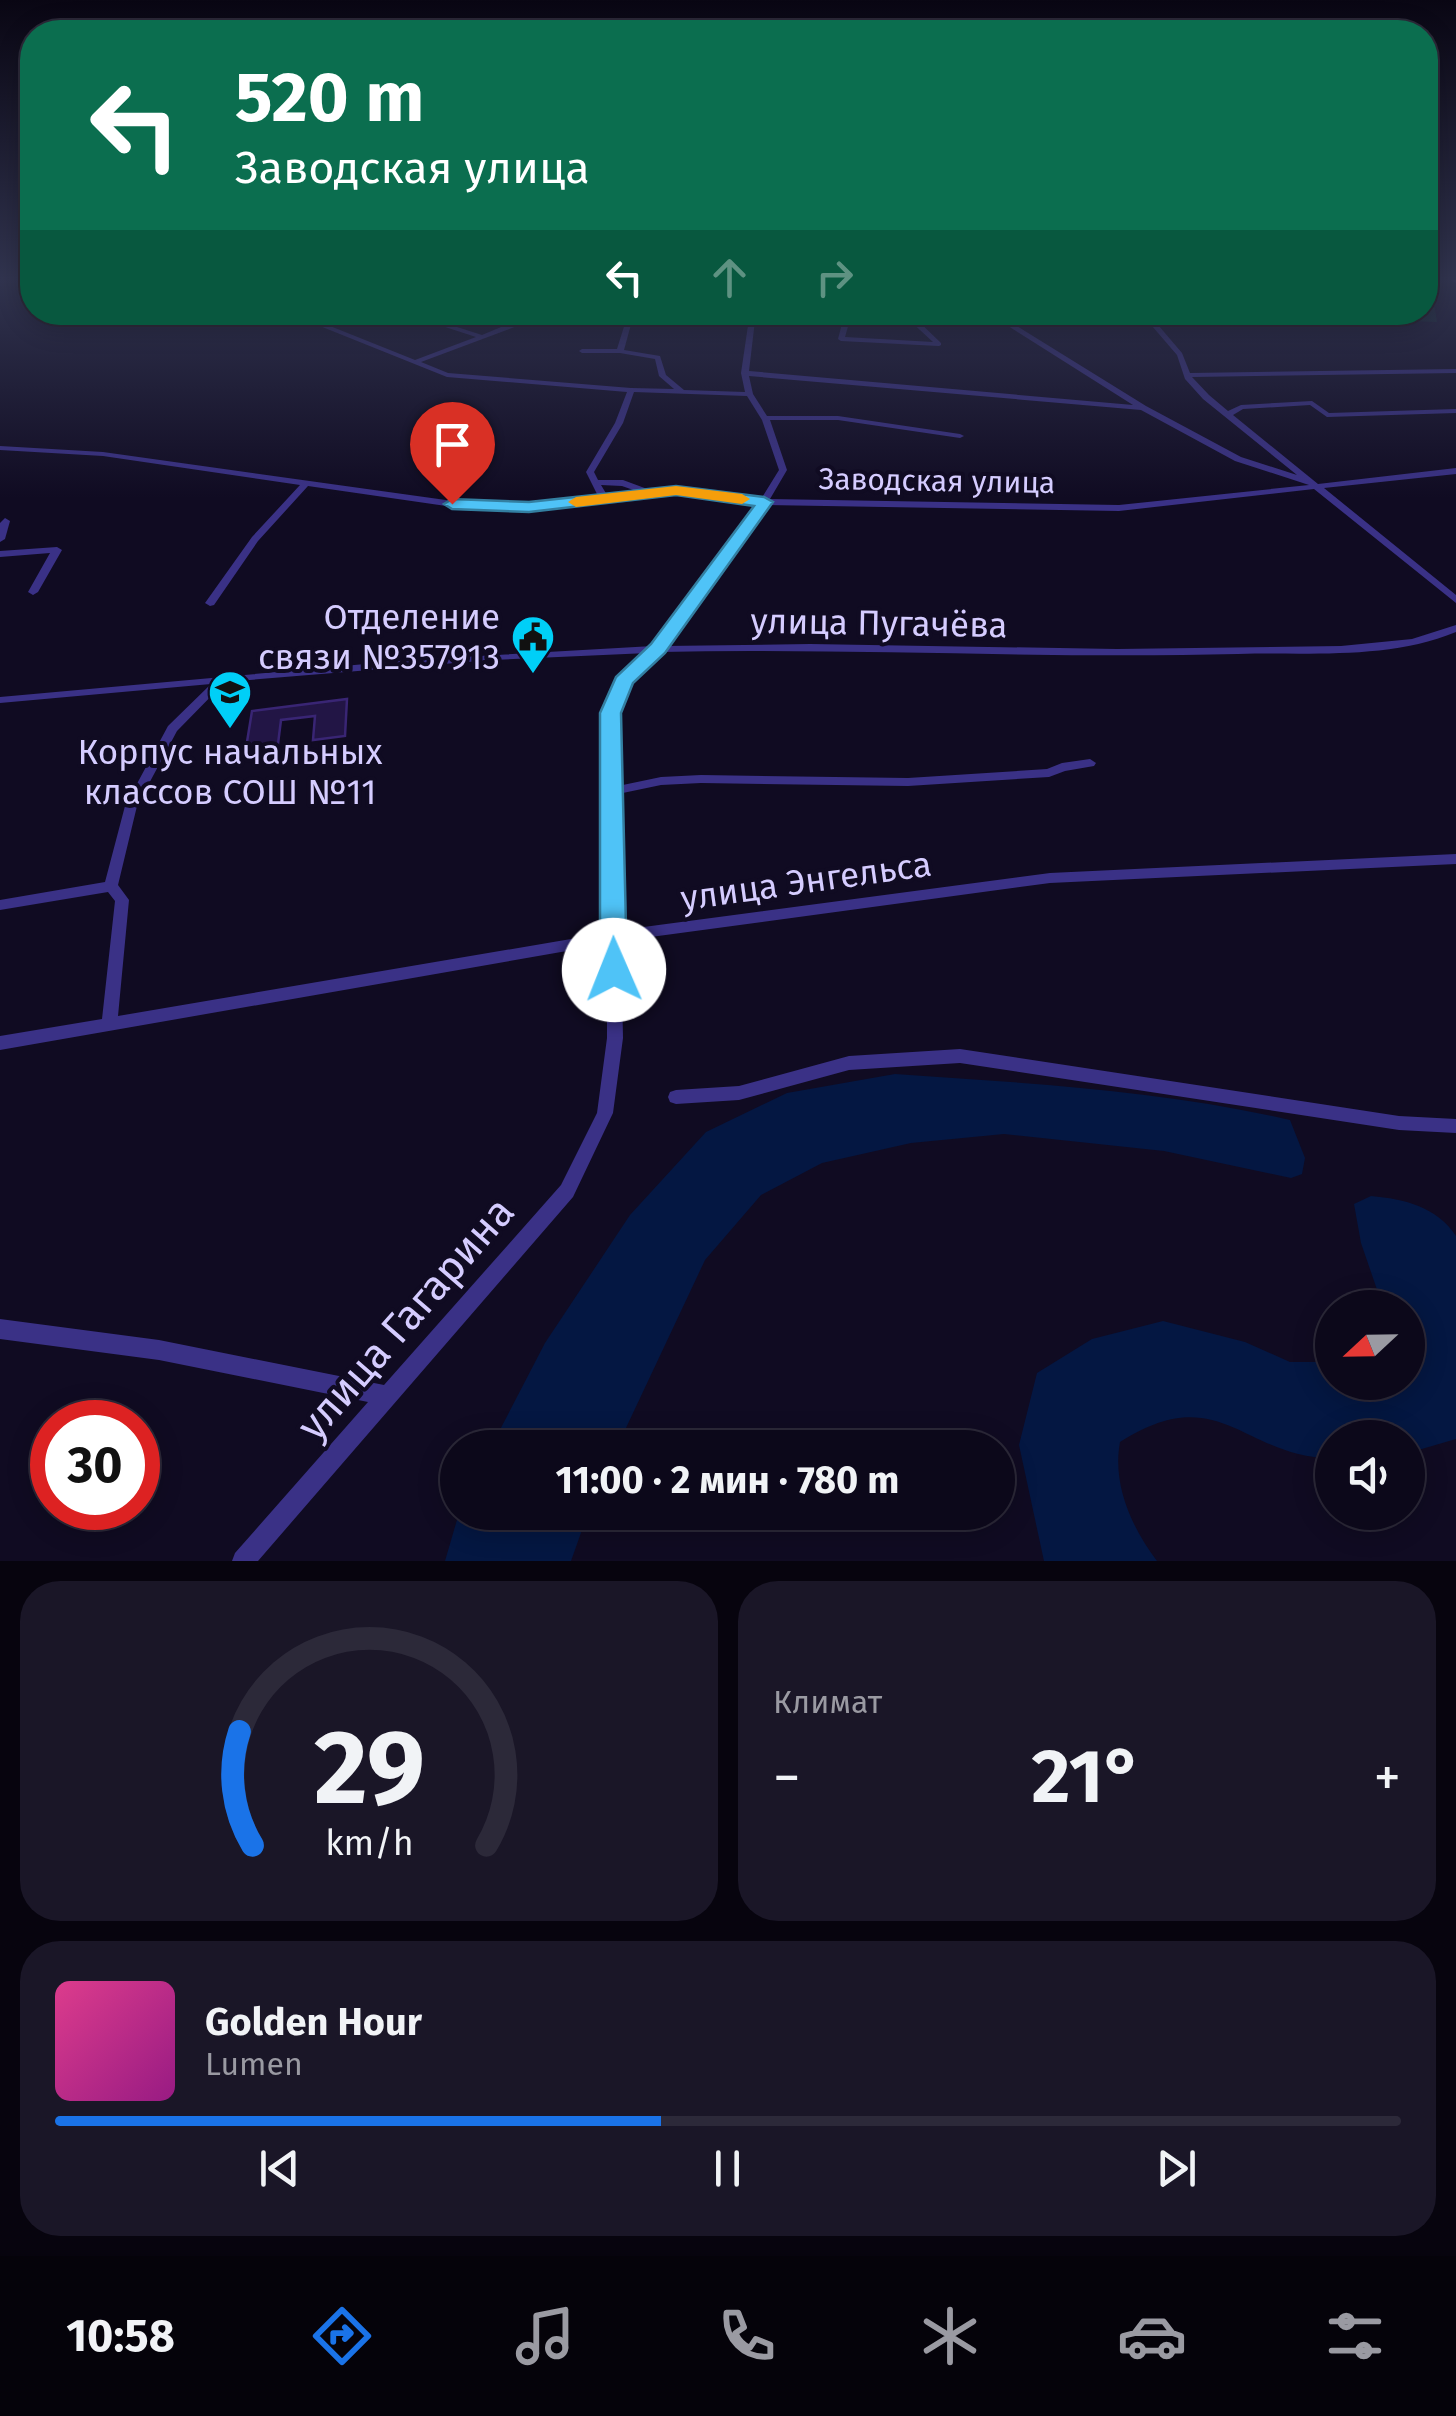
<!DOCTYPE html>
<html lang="ru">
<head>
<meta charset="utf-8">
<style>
  :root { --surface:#0c081a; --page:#1a1627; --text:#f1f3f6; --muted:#9a9aa2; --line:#2c2939; --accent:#1a73e8 }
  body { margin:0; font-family:"Fira Sans",sans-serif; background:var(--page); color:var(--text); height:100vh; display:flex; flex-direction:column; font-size:38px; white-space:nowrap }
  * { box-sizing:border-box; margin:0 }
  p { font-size:32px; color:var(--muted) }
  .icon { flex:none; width:55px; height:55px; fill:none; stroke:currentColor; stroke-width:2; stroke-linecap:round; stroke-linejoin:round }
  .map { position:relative; height:1561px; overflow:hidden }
  .panel { display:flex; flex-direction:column; gap:20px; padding:20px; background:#07040e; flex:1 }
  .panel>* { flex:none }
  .guide { position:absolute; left:20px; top:20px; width:1418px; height:305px; border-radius:40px; box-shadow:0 5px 25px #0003,0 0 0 2px var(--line); background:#0b6e4f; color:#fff; overflow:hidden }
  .needle { width:65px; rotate:248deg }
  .fabs { position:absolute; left:1315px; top:1290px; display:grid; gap:20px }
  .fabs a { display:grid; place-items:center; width:110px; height:110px; border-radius:50%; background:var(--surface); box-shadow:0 5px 25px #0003,0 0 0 2px var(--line); font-size:50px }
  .speed { position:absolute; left:30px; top:1400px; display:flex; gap:20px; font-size:50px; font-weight:700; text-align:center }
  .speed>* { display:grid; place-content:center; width:130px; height:130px; border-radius:50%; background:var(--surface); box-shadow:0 5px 25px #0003,0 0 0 2px var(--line); line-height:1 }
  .speed .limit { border:15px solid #d22; background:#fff; color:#111 }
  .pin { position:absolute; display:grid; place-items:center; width:85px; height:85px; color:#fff; margin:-102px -42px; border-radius:50% 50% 50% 0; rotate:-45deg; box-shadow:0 0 10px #0007 }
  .pin .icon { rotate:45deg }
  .me { position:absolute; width:110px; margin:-55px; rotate:359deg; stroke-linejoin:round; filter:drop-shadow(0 0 8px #0008) }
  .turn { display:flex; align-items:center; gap:35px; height:210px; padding:0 50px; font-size:45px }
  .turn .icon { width:130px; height:130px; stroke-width:2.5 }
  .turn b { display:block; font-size:70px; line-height:85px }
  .lanes { display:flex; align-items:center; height:95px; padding:0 50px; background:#0003; justify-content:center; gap:50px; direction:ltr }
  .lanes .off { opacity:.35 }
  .big { font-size:75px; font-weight:700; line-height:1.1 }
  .panel .widget { flex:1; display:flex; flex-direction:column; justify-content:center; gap:15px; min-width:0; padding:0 35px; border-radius:40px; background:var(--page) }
  .panel .dial { align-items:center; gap:0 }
  .dial svg { height:260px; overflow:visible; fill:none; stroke:var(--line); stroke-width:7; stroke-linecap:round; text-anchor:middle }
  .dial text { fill:var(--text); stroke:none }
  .song { display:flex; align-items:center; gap:30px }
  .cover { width:120px; height:120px; border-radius:15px; background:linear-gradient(135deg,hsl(330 70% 55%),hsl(310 70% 35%)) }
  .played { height:10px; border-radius:5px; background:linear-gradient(90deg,var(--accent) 45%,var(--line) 45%) }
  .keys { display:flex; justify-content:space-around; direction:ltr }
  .heat { display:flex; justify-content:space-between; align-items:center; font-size:55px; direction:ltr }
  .panel .tiles { flex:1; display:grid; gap:20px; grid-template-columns:1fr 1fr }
  .widget:last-child { grid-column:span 2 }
  .trip { position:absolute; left:440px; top:1430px; width:575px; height:100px; border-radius:50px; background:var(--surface); box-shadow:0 5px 25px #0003,0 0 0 2px var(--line); font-weight:700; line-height:100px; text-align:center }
  .menu { display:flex; height:160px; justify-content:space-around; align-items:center; background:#05030a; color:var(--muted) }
  .menu .icon { width:70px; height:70px }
  .menu .selected { color:var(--accent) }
  .menu b { font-size:45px; color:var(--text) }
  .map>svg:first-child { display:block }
</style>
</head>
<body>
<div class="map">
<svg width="1456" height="1561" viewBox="0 0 1456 1561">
  <rect width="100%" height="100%" fill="#100b22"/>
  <polygon fill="#0e2c2d" points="1425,279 1430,279 1437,322 1274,317 1272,313 1425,312"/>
  <g fill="#041742">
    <path d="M895,1074C1027,1083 1161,1090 1290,1120L1305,1158L1302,1174L1291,1178L1164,1151L1004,1134L911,1143L822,1163L761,1195L705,1260L617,1447H491L545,1343L630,1215L706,1132L787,1093Z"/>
    <path d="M1371,1196C1405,1199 1437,1207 1456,1236V1439L1408,1453V1438H1332V1458C1243,1458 1220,1378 1120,1442C1112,1485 1132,1528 1157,1561H1044L1019,1445L1037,1373L1092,1339L1163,1321L1245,1342L1290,1362H1332V1382H1408V1308L1383,1307L1361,1243L1354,1204Z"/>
    <polygon points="459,1513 460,1512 588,1513 571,1561 445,1561"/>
  </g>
  <polygon fill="#221545" stroke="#392574" stroke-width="2.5" points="347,699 345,736 313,740 315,716 281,720 278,744 246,748 252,711"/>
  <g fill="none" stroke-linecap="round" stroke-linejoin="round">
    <g fill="#3a3186" fill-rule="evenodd">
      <path d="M285,312H295L415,360L476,337L399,312H410L482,335L518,320L515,312H521L525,321L517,326L421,362L448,373L631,388L674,389L659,376L655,359L620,353H582L579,351L582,349H617L627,317L578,316L575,314H670L672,317H633L624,350L660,356L666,375L684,390L745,392L741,373L750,312H756L749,371L1133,405L986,312H994L1146,406L1241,457L1297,475L1203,399L1185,379L1177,355L1140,312H1147L1182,353L1190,373L1456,369V373L1192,377L1209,395L1228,411L1241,405L1312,401L1329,413L1456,409V413L1327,417L1310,405L1243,409L1233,415L1318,484L1456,468V474L1324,488L1456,595V603L1314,489L1119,511L766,505L712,585L665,646L810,644L1117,649L1341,646L1412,639L1456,625V632C1388,660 1310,652 1238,654C1045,659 852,648 660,652L631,684L617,713L618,786L661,777L701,775L908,778L1047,769L1062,763L1090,759L1096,763L1094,766L1065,771L1049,777L908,786L701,783L661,785L618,794L621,930L1050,873L1456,854V864L1050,883L621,941L623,1038L613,1113L573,1197L258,1561H232L235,1553L368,1402L159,1360L0,1339V1319L159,1340L384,1385L561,1185L597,1113L607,1038V944L0,1050V1036L102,1019L115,901L108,892L0,910V900L105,882L125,806L168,726L211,684L0,703V697L410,660L653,646L705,580L758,504L676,493L529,510L453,507L308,486L258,541L214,605L210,606L205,603L252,537L300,485L103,456L0,450V446L103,452L453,501L529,504L598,496L586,472L615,423L627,392L447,377ZM749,376L1141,410L1235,461L1309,485L1119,505L770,499L787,470L770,420H838L960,438L964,436L960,434L838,416H767L753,394ZM634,392L747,396L762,420L779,470L761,499L676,487L650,490L623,480H598L594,472L623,423ZM601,485L622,486L639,492L607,495ZM648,653L622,680L605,713L606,933L118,1016L129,900L118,885L137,806L177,731L225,682L492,660Z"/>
      <path d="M779,312H902L903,314L979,312L914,317L941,343V345L939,346L841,341L838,339L844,316ZM851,316L907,318L933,342L845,337Z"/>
      <polygon points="5,518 10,521 5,539 0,542 0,523"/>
      <polygon points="57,547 62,550 38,592 33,595 28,592 50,553 0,557 0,551"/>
      <polygon points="960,1049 1399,1116 1456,1119 1456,1133 1399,1130 960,1063 849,1070 739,1100 676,1104 670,1102 668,1097 670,1092 676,1090 739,1086 849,1056"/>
    </g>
    <polygon fill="#ca53ff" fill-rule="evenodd" points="1456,279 1456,283 1451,280 1451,279"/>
  </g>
  <linearGradient id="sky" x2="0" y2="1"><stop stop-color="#090613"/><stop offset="0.56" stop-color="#31344f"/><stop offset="1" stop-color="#31344f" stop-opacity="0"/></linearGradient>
  <rect width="1456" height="498" fill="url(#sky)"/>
  <polygon fill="#4fc3f7" stroke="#337fa1" stroke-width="2.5" points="676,486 764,497 773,502 665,653 633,683 621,713 627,970 623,978 614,981 604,978 600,970 600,713 616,677 651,644 754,506 676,495 529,512 452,509 444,504 452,499 529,502"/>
  <polygon fill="#f59e0b" points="676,486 742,494 750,499 742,504 676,495 576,507 568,502 576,497"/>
  <defs>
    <g id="civic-pin" transform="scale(2.25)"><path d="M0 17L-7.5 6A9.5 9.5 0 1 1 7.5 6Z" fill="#00cff7" stroke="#100b22"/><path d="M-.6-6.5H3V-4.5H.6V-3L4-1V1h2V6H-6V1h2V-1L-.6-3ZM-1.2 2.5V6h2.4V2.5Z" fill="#111"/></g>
    <g id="school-pin" transform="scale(2.25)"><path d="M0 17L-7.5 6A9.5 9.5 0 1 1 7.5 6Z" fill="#00cff7" stroke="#100b22"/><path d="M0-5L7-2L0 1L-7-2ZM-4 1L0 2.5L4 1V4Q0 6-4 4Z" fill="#111"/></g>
  </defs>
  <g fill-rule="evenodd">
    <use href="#civic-pin" x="533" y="637"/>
    <use href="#school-pin" x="230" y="692"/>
  </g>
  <g text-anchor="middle" stroke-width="8" stroke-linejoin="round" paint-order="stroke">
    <g font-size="30" fill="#d5ccff" stroke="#100b22">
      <text transform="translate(937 481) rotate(1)" y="10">Заводская улица</text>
    </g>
    <g font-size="35" fill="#d5ccff" stroke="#100b22" text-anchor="end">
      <text x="500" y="629">Отделение<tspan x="500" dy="40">связи №357913</tspan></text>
      <text x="230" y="764" text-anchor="middle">Корпус начальных<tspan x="230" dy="40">классов СОШ №11</tspan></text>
    </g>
    <g font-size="35" fill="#d5ccff" stroke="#100b22">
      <text transform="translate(879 623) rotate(1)" y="12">улица Пугачёва</text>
      <text transform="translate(806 881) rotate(-8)" y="12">улица Энгельса</text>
    </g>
    <g font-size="42" fill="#d5ccff" stroke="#100b22">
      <text transform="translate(405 1318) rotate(-49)" y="15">улица Гагарина</text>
    </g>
  </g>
</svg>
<div class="fabs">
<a><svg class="needle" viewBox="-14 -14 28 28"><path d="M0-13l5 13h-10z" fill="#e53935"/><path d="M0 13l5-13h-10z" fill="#9a9aa2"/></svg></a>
<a><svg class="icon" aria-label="sound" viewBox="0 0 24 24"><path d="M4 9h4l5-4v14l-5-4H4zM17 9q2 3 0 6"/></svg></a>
</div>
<div class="speed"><div class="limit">30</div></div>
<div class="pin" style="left:452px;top:504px;background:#d93025"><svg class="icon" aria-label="arrive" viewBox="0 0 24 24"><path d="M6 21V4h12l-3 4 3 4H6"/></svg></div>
<svg class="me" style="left:614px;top:970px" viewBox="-20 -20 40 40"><circle r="19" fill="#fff"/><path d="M0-13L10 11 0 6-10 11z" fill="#4fc3f7"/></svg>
<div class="trip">11:00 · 2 мин · 780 m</div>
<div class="guide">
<div class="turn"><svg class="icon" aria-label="left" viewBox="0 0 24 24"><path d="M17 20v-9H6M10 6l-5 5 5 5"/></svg><div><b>520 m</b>Заводская улица</div></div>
<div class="lanes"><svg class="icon" aria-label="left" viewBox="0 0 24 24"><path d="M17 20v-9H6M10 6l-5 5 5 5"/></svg><svg class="icon off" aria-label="ahead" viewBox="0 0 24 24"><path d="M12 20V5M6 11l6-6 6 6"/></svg><svg class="icon off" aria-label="right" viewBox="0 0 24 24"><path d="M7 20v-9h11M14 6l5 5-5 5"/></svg></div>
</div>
</div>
<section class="panel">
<div class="tiles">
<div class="widget dial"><svg viewBox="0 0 100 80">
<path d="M14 69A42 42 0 1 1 86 69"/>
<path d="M14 69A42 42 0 0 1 10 34" stroke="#1a73e8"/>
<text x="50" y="56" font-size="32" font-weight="700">29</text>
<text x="50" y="72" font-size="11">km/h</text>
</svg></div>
<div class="widget"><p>Климат</p>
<div class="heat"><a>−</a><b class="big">21°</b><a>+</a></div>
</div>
<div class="widget">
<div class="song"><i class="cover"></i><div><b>Golden Hour</b><p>Lumen</p></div></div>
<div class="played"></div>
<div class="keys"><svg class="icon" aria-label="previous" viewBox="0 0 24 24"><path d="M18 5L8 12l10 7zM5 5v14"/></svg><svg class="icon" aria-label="pause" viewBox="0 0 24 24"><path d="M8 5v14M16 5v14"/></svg><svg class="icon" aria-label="next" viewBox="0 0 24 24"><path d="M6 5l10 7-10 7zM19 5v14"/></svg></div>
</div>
</div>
</section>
<nav class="menu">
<b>10:58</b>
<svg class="icon selected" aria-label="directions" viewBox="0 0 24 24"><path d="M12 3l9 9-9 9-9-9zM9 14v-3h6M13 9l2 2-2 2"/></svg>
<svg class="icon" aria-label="music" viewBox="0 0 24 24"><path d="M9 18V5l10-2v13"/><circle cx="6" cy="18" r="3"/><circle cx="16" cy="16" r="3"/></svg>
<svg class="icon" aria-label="phone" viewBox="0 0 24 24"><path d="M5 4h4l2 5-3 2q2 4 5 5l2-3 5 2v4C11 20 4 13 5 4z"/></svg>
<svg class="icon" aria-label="climate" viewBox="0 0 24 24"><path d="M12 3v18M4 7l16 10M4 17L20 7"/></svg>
<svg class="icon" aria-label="car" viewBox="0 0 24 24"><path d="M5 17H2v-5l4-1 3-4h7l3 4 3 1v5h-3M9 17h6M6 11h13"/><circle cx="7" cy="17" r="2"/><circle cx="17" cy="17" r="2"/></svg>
<svg class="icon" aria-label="filters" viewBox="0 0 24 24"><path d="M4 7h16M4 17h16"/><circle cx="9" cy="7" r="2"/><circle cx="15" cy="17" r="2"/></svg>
</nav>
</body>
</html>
